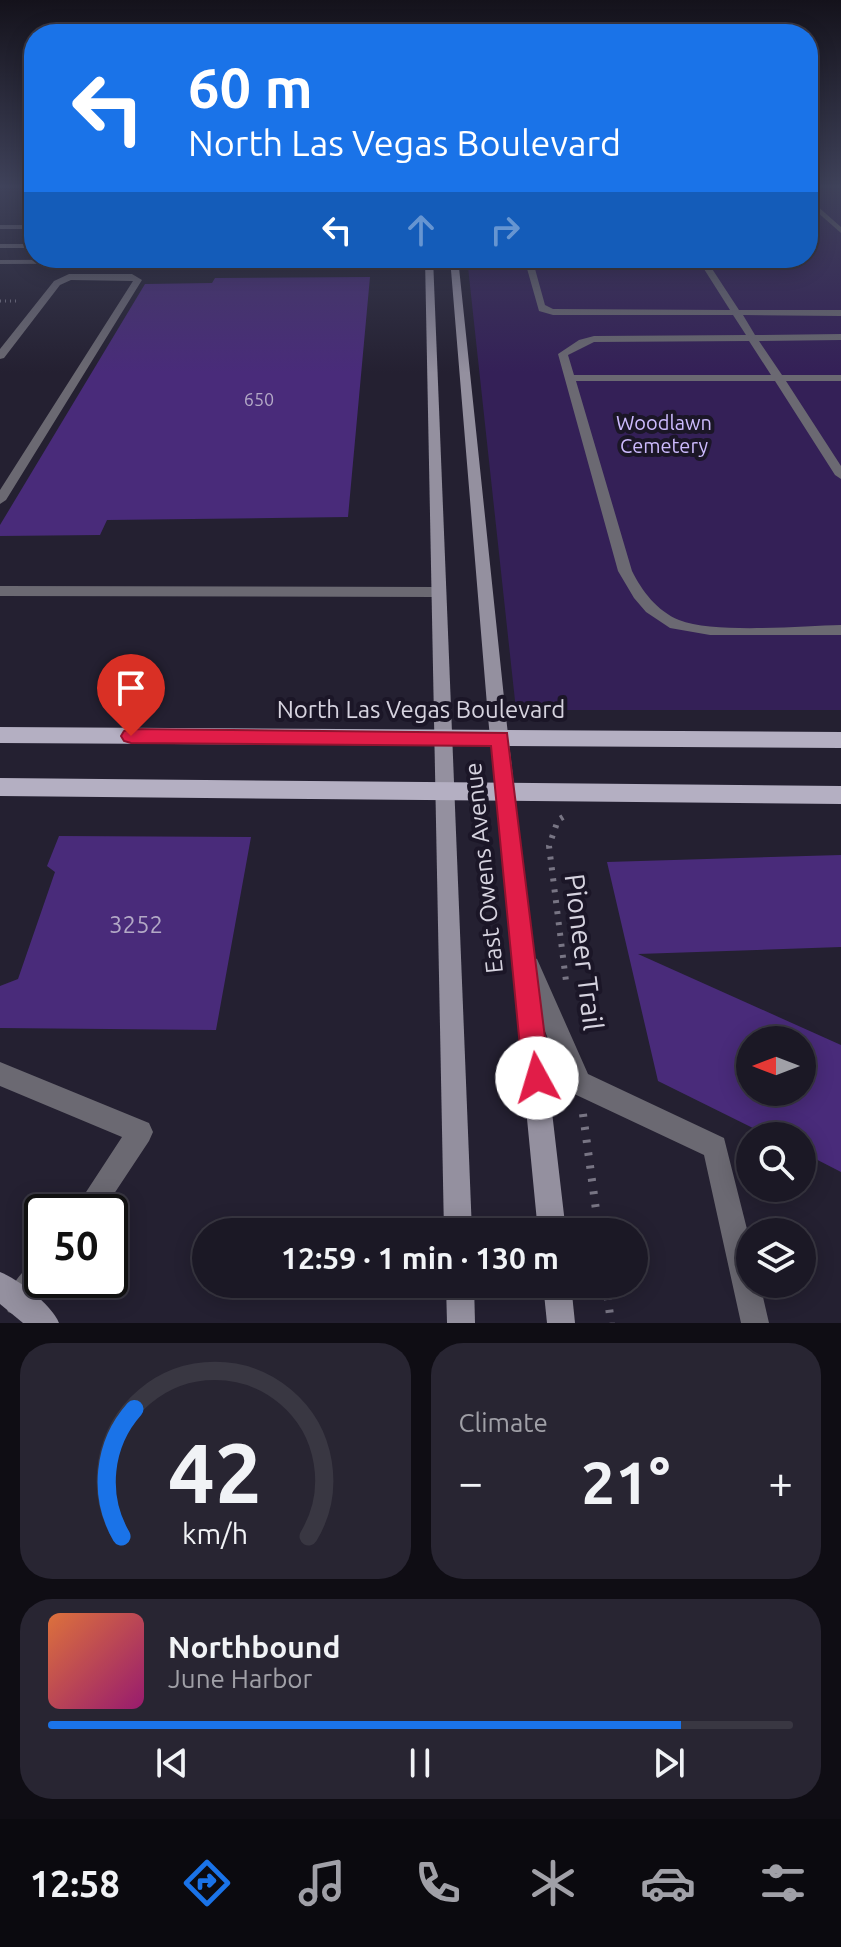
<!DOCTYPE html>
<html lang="en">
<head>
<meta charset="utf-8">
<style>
  :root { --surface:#1b1825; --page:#282532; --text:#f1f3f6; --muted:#a0a0a7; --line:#393742; --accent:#1a73e8 }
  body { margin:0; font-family:Ubuntu,sans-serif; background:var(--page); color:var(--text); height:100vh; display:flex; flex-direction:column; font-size:30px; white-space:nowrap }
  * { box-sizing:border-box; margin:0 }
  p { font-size:26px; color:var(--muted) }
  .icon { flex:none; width:44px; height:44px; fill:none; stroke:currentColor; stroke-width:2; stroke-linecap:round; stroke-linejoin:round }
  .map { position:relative; height:1323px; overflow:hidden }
  .panel { display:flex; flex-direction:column; gap:20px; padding:20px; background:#0f0d14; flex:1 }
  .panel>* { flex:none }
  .guide { position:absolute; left:24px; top:24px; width:794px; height:244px; border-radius:32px; box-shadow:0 4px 20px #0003,0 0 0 2px var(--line); background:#1a73e8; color:#fff; overflow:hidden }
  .needle { width:52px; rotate:270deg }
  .buttons { position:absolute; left:736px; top:1026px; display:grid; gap:16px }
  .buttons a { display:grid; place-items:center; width:80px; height:80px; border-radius:50%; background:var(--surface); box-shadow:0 4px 20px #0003,0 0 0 2px var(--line); font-size:40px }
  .speed { position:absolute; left:24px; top:1194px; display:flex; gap:16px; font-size:40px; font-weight:700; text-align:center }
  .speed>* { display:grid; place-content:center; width:104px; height:104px; border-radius:50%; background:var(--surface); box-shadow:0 4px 20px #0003,0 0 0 2px var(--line); line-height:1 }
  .speed .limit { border:4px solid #111; border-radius:12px; background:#fff; color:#111 }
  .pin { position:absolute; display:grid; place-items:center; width:68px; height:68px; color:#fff; margin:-82px -34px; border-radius:50% 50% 50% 0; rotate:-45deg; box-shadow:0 0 8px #0007 }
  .pin .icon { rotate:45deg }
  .me { position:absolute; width:88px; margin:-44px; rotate:354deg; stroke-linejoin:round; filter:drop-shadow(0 0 6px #0008) }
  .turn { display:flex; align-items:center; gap:28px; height:168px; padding:0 32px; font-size:36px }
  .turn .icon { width:104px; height:104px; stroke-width:2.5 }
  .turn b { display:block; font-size:56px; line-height:68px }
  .lanes { display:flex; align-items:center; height:76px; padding:0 32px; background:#0003; justify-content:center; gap:40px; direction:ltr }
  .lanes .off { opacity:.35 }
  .big { font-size:60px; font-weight:600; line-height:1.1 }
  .panel .tile { flex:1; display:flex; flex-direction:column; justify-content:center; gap:12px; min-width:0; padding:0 28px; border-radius:32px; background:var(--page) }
  .panel .dial { align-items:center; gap:0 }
  .dial svg { height:208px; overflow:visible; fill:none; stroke:var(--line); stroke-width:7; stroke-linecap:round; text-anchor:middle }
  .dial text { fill:var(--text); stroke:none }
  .song { display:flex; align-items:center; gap:24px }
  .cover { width:96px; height:96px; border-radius:12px; background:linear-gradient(135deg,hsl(20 70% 55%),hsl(320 70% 35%)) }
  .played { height:8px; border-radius:4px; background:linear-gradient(90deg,var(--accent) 85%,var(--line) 85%) }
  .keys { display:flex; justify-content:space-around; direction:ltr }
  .heat { display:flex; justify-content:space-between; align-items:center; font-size:44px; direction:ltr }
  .panel .tiles { flex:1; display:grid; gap:20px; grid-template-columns:1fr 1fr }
  .tile:last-child { grid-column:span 2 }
  .trip { position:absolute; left:192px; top:1218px; width:456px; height:80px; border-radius:40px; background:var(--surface); box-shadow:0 4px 20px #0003,0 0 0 2px var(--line); font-weight:600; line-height:80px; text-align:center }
  .dock { display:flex; height:128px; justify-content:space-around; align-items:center; background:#0b0a0f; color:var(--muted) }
  .dock .icon { width:56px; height:56px }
  .dock .active { color:var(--accent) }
  .dock b { font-size:36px; color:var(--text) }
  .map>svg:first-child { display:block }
</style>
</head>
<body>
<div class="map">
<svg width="841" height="1323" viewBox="0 0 841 1323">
  <rect width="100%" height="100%" fill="#242031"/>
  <polygon fill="#342057" points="808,188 841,188 841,710 516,710 467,258 808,258"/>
  <g fill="#492b7a" fill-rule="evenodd">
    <polygon points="370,277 348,517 107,520 100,535 0,536 0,525 145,284 212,283 215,278"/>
    <polygon points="59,836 251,837 216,1030 0,1028 0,986 18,979 55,872 47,866"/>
    <path d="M841,855V947L638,954L841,1045V1172L802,1152V1136H769L658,1081L607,862ZM750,1040H802V1092H750Z"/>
  </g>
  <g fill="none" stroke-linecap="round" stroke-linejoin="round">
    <polyline stroke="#787584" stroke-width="3" stroke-dasharray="1 4" stroke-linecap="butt" points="0,301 19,301"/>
    <polyline stroke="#787584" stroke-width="6" stroke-dasharray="3 8" stroke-linecap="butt" points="563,817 558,820 549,846 566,981"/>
    <g stroke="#787584" stroke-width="8" stroke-dasharray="3 10" stroke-linecap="butt">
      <polyline points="583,1114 599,1232"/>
      <polyline points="606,1284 611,1323"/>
    </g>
    <g fill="#6b6972" fill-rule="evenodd">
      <polygon points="808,198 841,227 841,233 808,204"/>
      <rect x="0" y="244" width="34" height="4"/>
      <polygon points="432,258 429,262 0,264 0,260"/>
      <path d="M524,258H532L545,305L553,309L730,310L697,258H705L739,310H841V316L743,315L755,335L841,334V340L759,341L782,375H841V381H786L841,466V479L835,475L775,381H576L632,571C642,591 657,611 679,620C715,634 800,626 841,625V635H710L670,628L646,612L634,598L618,571L558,354L579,340L594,336L746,335L733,315H553L539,311ZM749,341L771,375H574L568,355L594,342Z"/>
      <polygon points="69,274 132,274 142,280 6,500 0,504 0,490 133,281 71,280 60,285 4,358 0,359 0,349 54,281"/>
      <polygon points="0,586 437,587 444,592 437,597 0,596"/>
      <polygon points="529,956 537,959 588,1074 724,1138 750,1241 750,1284 760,1284 769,1323 741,1323 704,1155 570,1092 518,966 521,959"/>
      <polygon points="0,1062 149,1123 153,1132 149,1141 102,1212 73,1212 122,1137 0,1086"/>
      <path d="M42,1258V1280L52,1282L28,1312L18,1316L8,1312L4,1302C11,1285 25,1265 42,1258Z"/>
    </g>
    <rect fill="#6b6972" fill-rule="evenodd" x="0" y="225" width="34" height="4"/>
    <g fill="#94909f" fill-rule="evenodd">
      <polygon points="425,258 433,258 472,1232 444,1232"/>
      <polygon points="450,258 458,258 506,717 566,1232 538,1232 488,717"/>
      <path d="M0,1272C18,1279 52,1305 59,1323H23L0,1304Z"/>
      <polygon points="446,1284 474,1284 475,1323 447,1323"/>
      <polygon points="543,1284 571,1284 575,1323 547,1323"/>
    </g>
    <g fill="#b4afc2" fill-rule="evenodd">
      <polygon points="0,727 841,732 841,748 0,743"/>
      <polygon points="0,778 841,786 841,804 0,796"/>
    </g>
  </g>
  <linearGradient id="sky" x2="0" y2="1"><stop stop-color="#14121b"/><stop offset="0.5" stop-color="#3f425a"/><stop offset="1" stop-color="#3f425a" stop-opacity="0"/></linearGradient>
  <rect width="841" height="373" fill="url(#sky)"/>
  <polygon fill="#e11d48" stroke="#92132f" stroke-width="2" points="131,729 507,733 550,1078 546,1088 537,1092 527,1088 523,1078 491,746 131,743 124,741 121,736 124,731"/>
  <g text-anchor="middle" stroke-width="8" stroke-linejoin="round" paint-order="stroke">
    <g font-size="18" fill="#b3a9c6">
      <text x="259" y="406">650</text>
    </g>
    <g font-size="20" fill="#ccbafd" stroke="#1b1627">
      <text x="664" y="430">Woodlawn<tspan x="664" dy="23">Cemetery</tspan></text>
    </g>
    <g font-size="24" fill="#d6d3df" stroke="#1b1627">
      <text x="421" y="718">North Las Vegas Boulevard</text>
      <text transform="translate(484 868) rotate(-96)" y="8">East Owens Avenue</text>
    </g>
    <g font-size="24" fill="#b3a9c6">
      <text x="136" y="933">3252</text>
    </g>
    <g font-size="28" fill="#d6d3df" stroke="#1b1627">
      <text transform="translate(584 952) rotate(83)" y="10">Pioneer Trail</text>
    </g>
  </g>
</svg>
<div class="buttons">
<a><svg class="needle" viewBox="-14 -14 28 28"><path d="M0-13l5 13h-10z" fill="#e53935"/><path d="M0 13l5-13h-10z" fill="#a0a0a7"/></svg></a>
<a><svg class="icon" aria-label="search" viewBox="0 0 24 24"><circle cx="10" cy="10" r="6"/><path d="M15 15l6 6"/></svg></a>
<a><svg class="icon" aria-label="layers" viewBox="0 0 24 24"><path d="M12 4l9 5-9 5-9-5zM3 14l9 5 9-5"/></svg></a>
</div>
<div class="speed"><div class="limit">50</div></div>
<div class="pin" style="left:131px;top:736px;background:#d93025"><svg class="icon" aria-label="arrive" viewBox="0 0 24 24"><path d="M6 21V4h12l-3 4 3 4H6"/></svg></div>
<svg class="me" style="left:537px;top:1078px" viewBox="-20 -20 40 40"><circle r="19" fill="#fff"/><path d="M0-13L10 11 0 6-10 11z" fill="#e11d48"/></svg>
<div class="trip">12:59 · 1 min · 130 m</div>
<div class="guide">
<div class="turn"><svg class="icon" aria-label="left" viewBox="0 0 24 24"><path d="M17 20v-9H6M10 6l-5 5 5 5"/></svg><div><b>60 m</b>North Las Vegas Boulevard</div></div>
<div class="lanes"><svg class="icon" aria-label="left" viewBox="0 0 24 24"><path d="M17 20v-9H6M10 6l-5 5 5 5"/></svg><svg class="icon off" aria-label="ahead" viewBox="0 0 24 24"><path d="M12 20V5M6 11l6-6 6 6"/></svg><svg class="icon off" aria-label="right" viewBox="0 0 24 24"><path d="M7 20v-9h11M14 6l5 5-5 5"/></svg></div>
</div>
</div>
<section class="panel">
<div class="tiles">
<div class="tile dial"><svg viewBox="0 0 100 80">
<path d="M14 69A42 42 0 1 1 86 69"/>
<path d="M14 69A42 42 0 0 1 19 20" stroke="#1a73e8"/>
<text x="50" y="56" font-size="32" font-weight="700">42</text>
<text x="50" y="72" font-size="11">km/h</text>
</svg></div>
<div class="tile"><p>Climate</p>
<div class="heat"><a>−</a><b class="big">21°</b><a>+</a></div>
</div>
<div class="tile">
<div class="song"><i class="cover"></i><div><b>Northbound</b><p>June Harbor</p></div></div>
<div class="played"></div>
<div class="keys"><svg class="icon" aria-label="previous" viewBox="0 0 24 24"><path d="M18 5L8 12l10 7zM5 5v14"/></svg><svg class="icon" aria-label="pause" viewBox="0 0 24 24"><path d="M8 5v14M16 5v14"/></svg><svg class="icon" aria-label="next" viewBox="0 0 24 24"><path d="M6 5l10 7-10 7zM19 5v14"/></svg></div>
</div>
</div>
</section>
<nav class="dock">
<b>12:58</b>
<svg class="icon active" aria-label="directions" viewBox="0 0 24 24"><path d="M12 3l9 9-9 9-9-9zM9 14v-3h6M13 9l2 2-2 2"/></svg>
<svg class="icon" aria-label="music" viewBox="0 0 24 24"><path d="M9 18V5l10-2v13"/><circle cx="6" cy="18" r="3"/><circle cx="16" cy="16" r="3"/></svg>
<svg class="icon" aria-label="phone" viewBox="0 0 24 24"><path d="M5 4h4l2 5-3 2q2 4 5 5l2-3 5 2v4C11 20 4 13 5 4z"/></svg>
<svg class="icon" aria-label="climate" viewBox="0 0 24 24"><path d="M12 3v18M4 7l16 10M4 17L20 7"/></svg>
<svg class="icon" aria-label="car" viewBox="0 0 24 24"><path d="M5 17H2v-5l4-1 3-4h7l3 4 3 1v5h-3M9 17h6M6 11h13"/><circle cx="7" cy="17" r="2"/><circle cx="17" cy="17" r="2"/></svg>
<svg class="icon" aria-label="filters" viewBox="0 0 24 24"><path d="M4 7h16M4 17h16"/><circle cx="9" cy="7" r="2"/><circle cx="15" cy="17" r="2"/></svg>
</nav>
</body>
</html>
